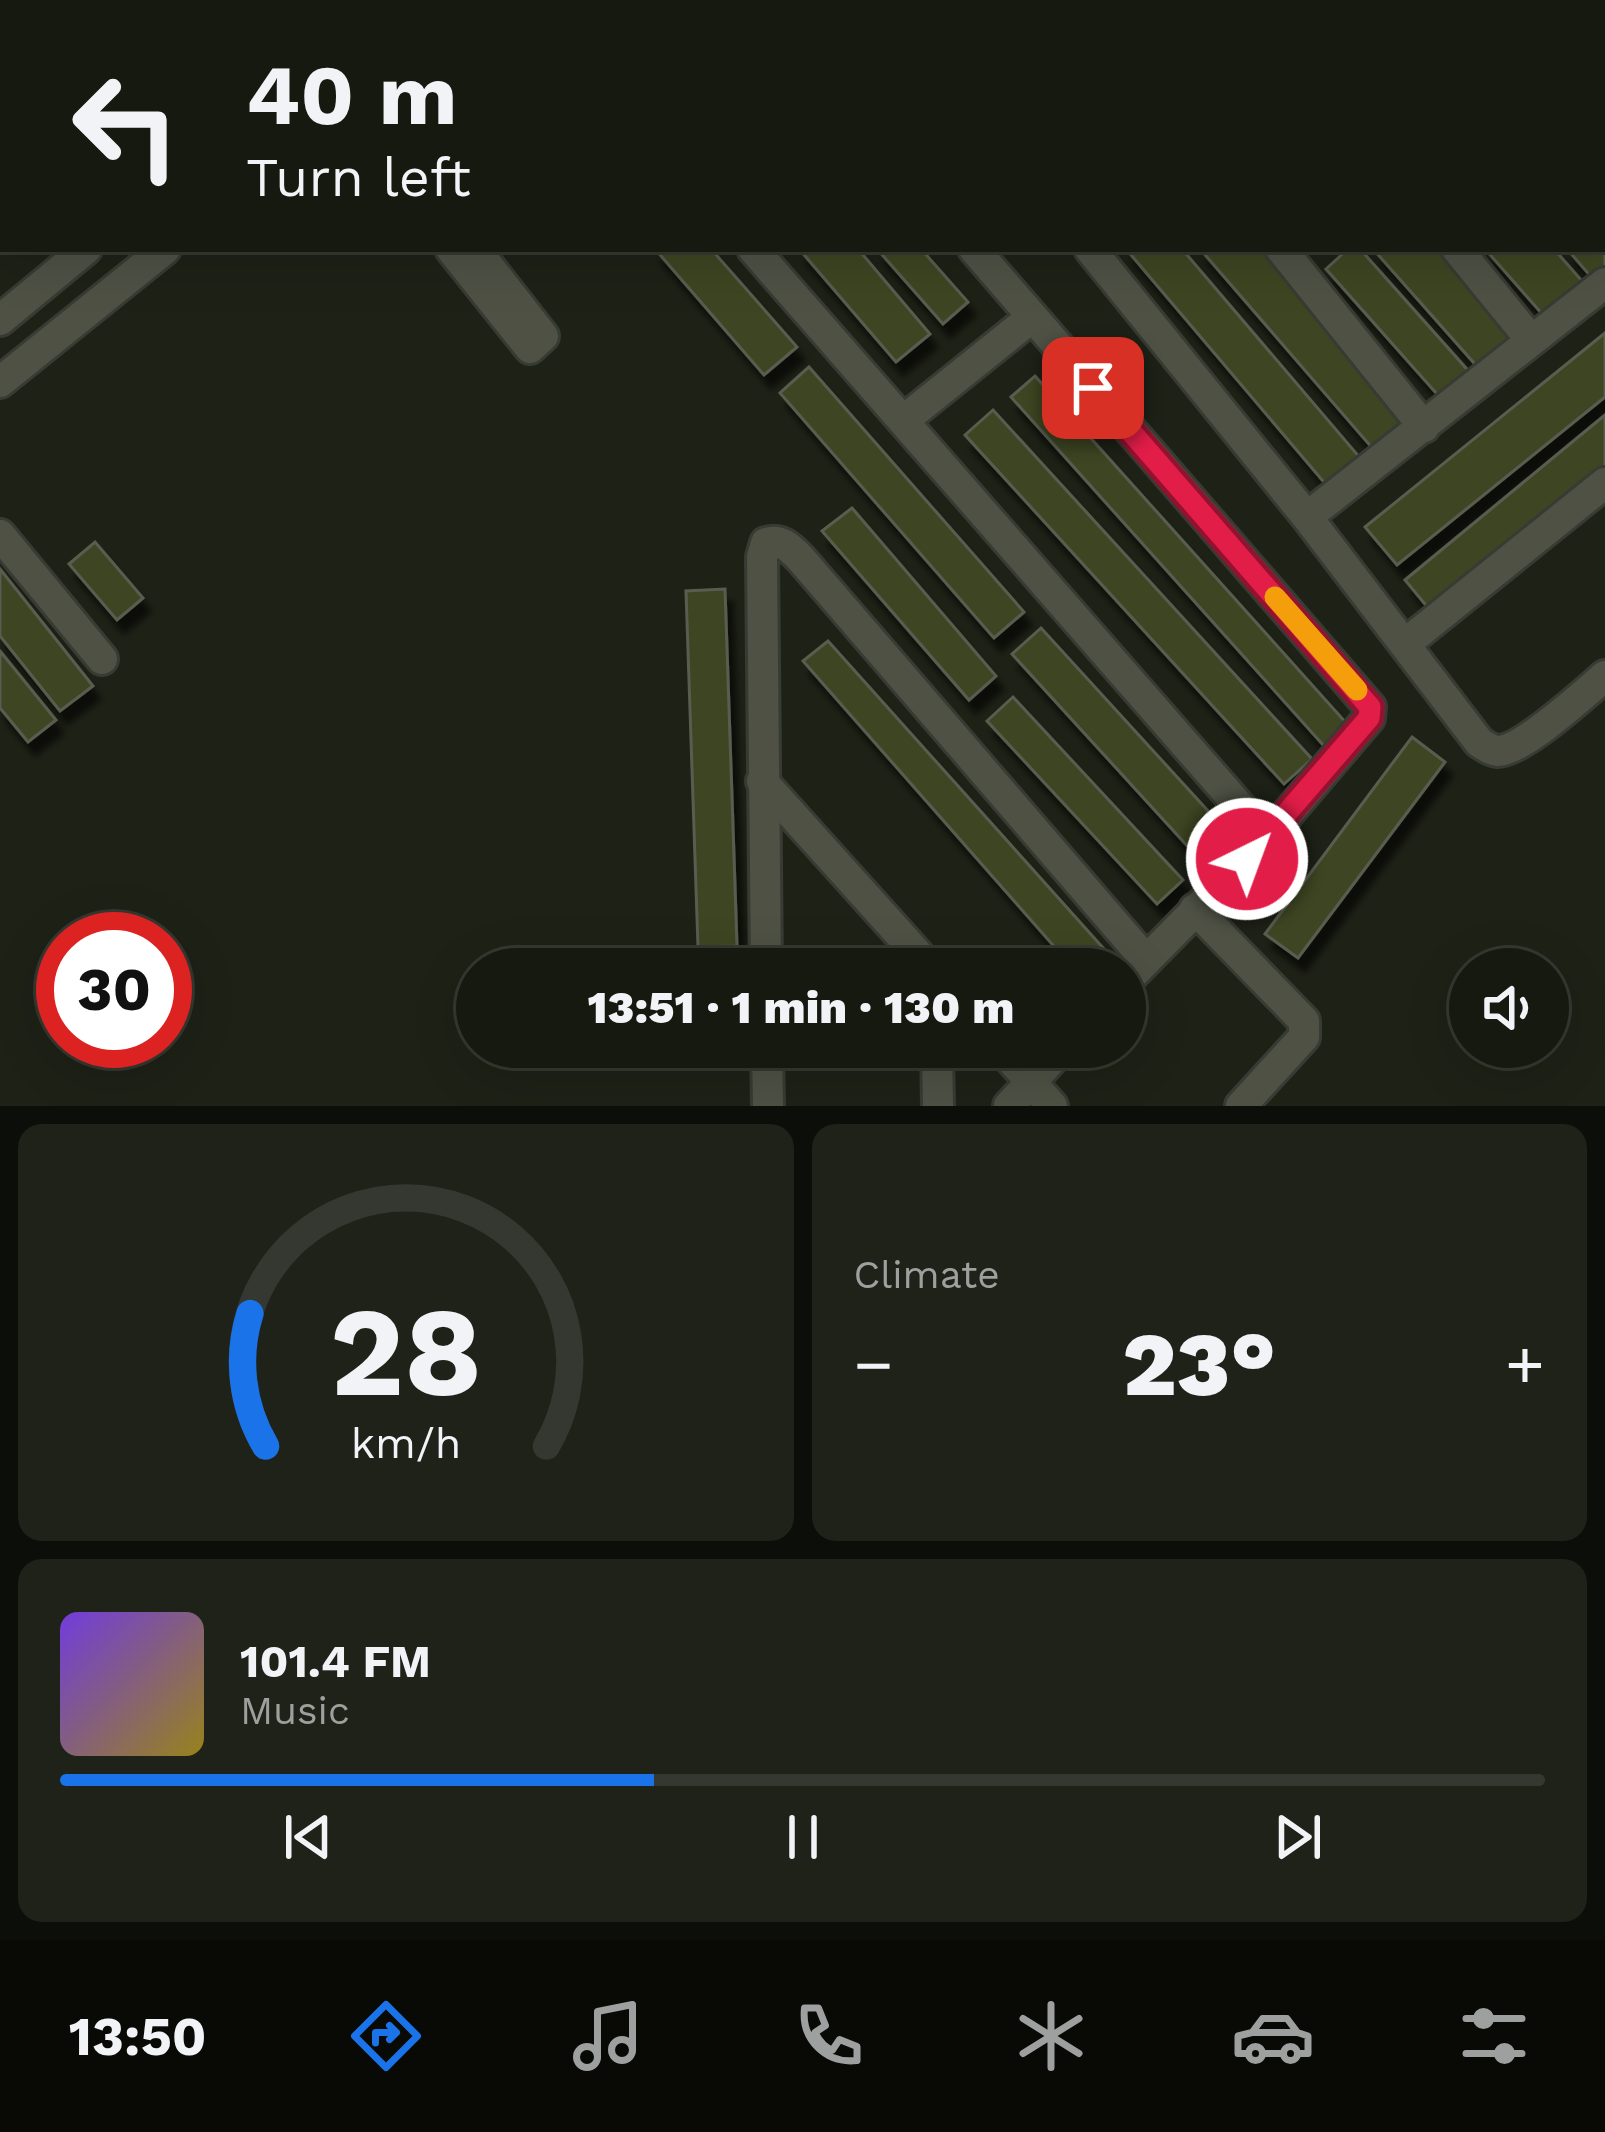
<!DOCTYPE html>
<html lang="en">
<head>
<meta charset="utf-8">
<style>
  :root { --surface:#161910; --page:#1f2219; --text:#f1f3f6; --muted:#9ea09f; --line:#353830; --accent:#1a73e8 }
  body { margin:0; font-family:"Work Sans",sans-serif; background:var(--page); color:var(--text); height:100vh; display:flex; flex-direction:column; font-size:45px; white-space:nowrap }
  * { box-sizing:border-box; margin:0 }
  p { font-size:39px; color:var(--muted) }
  .icon { flex:none; width:66px; height:66px; fill:none; stroke:currentColor; stroke-width:2; stroke-linecap:round; stroke-linejoin:round }
  .map { position:relative; height:1106px; overflow:hidden }
  .panel { display:flex; flex-direction:column; gap:18px; padding:18px; background:#0c0e09; flex:1 }
  .panel>* { flex:none }
  .hud { position:absolute; left:0px; top:0px; width:1605px; height:252px; box-shadow:0 12px 48px #0002,0 0 0 3px var(--line); background:#161910; color:var(--text); overflow:hidden }
  .tools { position:absolute; left:1449px; top:948px; display:grid; gap:24px }
  .tools a { display:grid; place-items:center; width:120px; height:120px; border-radius:50%; background:var(--surface); box-shadow:0 12px 48px #0002,0 0 0 3px var(--line); font-size:60px }
  .speed { position:absolute; left:36px; top:912px; display:flex; gap:24px; font-size:60px; font-weight:700; text-align:center }
  .speed>* { display:grid; place-content:center; width:156px; height:156px; border-radius:50%; background:var(--surface); box-shadow:0 12px 48px #0002,0 0 0 3px var(--line); line-height:1 }
  .speed .limit { border:18px solid #d22; background:#fff; color:#111 }
  .pin { position:absolute; display:grid; place-items:center; width:102px; height:102px; color:#fff; margin:-51px; border-radius:24px; box-shadow:0 6px 18px #0006 }
  .me { position:absolute; width:132px; margin:-66px; rotate:42deg; stroke-linejoin:round; filter:drop-shadow(0 0 9px #0008) }
  .turn { display:flex; align-items:center; gap:42px; height:252px; padding:0 48px; font-size:54px }
  .turn .icon { width:156px; height:156px; stroke-width:2.5 }
  .turn b { display:block; font-size:84px; line-height:102px }
  .big { font-size:90px; font-weight:800; line-height:1.1 }
  .panel .tile { flex:1; display:flex; flex-direction:column; justify-content:center; gap:18px; min-width:0; padding:0 42px; border-radius:24px; background:var(--page) }
  .panel .dial { align-items:center; gap:0 }
  .dial svg { height:312px; overflow:visible; fill:none; stroke:var(--line); stroke-width:7; stroke-linecap:round; text-anchor:middle }
  .dial text { fill:var(--text); stroke:none }
  .song { display:flex; align-items:center; gap:36px }
  .cover { width:144px; height:144px; border-radius:18px; background:linear-gradient(135deg,hsl(260 70% 55%),hsl(50 70% 35%)) }
  .played { height:12px; border-radius:6px; background:linear-gradient(90deg,var(--accent) 40%,var(--line) 40%) }
  .keys { display:flex; justify-content:space-around; direction:ltr }
  .heat { display:flex; justify-content:space-between; align-items:center; font-size:66px; direction:ltr }
  .panel .tiles { flex:1; display:grid; gap:18px; grid-template-columns:1fr 1fr }
  .tile:last-child { grid-column:span 2 }
  .trip { position:absolute; left:456px; top:948px; width:690px; height:120px; border-radius:60px; background:var(--surface); box-shadow:0 12px 48px #0002,0 0 0 3px var(--line); font-weight:800; line-height:120px; text-align:center }
  .dock { display:flex; height:192px; justify-content:space-around; align-items:center; background:#090a06; color:var(--muted) }
  .dock .icon { width:84px; height:84px }
  .dock .selected { color:var(--accent) }
  .dock b { font-size:54px; color:var(--text) }
  .map>svg:first-child { display:block }
</style>
</head>
<body>
<div class="map">
<svg width="1605" height="1106" viewBox="0 0 1605 1106">
  <defs>
    <filter id="shadow"><feDropShadow dx="7" dy="13" stdDeviation="3" flood-color="#0009"/></filter>
  </defs>
  <rect width="100%" height="100%" fill="#1e2116"/>
  <g fill="#3d4524" stroke="#595d4f" stroke-width="3" filter="url(#shadow)">
    <polygon points="613,0 703,0 699,3 609,3"/>
    <polygon points="1135,0 1220,0 1216,3 1132,3"/>
    <polygon points="1534,0 1605,0 1605,84 1602,81 1602,3 1537,3"/>
    <polygon points="1602,223 1605,227 1605,269 1593,279 1567,249 1602,249"/>
    <polygon points="655,249 711,249 797,347 764,375"/>
    <polygon points="799,249 858,249 930,334 896,362"/>
    <polygon points="877,249 921,249 968,302 943,324"/>
    <polygon points="1126,249 1182,249 1361,459 1328,487"/>
    <polygon points="1200,249 1264,249 1417,425 1380,457"/>
    <polygon points="1348,249 1360,249 1473,376 1444,402 1326,269"/>
    <polygon points="1373,249 1438,249 1518,339 1482,372"/>
    <polygon points="1485,249 1554,249 1582,281 1543,315"/>
    <polygon points="1605,333 1605,397 1397,565 1365,527"/>
    <polygon points="809,367 1024,612 994,638 780,393"/>
    <polygon points="1035,376 1348,725 1324,746 1011,397"/>
    <polygon points="993,410 1312,759 1284,784 965,435"/>
    <polygon points="1605,415 1605,475 1434,615 1405,580"/>
    <polygon points="852,508 996,676 969,700 822,531"/>
    <polygon points="95,542 143,598 117,620 69,564"/>
    <polygon points="0,569 93,686 60,711 0,636"/>
    <polygon points="725,589 737,946 698,947 686,591"/>
    <polygon points="1041,628 1230,835 1201,861 1012,654"/>
    <polygon points="828,641 1113,959 1099,969 1074,969 803,661"/>
    <polygon points="0,651 56,720 28,742 0,708"/>
    <polygon points="1013,697 1183,880 1157,904 987,721"/>
    <polygon points="1412,737 1445,762 1298,958 1265,934"/>
  </g>
  <g fill="none" stroke-linecap="round" stroke-linejoin="round">
    <g stroke="#383b33" stroke-width="36">
      <g id="minor">
        <polyline points="767,0 769,3"/>
        <polyline points="863,0 865,3"/>
        <polyline points="1434,0 1437,3"/>
        <polyline points="386,3 390,0"/>
        <polyline points="469,3 472,0"/>
        <polyline points="568,3 572,0"/>
        <polyline points="968,3 972,0"/>
        <polyline points="1259,3 1263,0"/>
        <polyline points="1602,204 1605,207"/>
        <polyline points="451,249 530,348 543,336 475,249"/>
        <polyline points="753,249 1267,838"/>
        <polyline points="974,249 1370,707 1369,718 1267,838 1125,982"/>
        <path d="M1090,249L1307,517L1479,742C1485,746 1490,750 1497,751C1521,752 1585,693 1605,676"/>
        <polyline points="1281,249 1424,427"/>
        <polyline points="1457,249 1531,340"/>
        <polyline points="0,320 86,249"/>
        <polyline points="0,382 165,249"/>
        <polyline points="904,420 1031,318"/>
        <polyline points="1307,517 1605,283"/>
        <polyline points="0,535 102,659"/>
        <polyline points="1405,644 1605,483"/>
        <polyline points="762,781 931,969"/>
        <polyline points="1195,909 1304,1021 1304,1037 1241,1106"/>
        <path d="M766,969L762,557L766,543C782,538 791,549 801,559L1146,960"/>
        <polyline points="767,1047 768,1106"/>
        <polyline points="937,1047 938,1106"/>
        <polyline points="1000,1047 1052,1106"/>
        <polyline points="1009,1106 1063,1047"/>
      </g>
    </g>
    <use href="#minor" stroke="#4e5144" stroke-width="30"/>
  </g>
  <g fill="none" stroke-linecap="round" stroke-linejoin="round">
    <g stroke="#92132f" stroke-width="30">
      <polyline id="route" points="1093,388 1370,707 1369,718 1247,859"/>
    </g>
    <use href="#route" stroke="#e11d48" stroke-width="21"/>
    <polyline stroke="#f59e0b" stroke-width="21" points="1275,597 1357,690"/>
  </g>
</svg>
<div class="tools">
<a><svg class="icon" aria-label="sound" viewBox="0 0 24 24"><path d="M4 9h4l5-4v14l-5-4H4zM17 9q2 3 0 6"/></svg></a>
</div>
<div class="speed"><div class="limit">30</div></div>
<div class="pin" style="left:1093px;top:388px;background:#d93025"><svg class="icon" aria-label="arrive" viewBox="0 0 24 24"><path d="M6 21V4h12l-3 4 3 4H6"/></svg></div>
<svg class="me" style="left:1247px;top:859px" viewBox="-20 -20 40 40"><circle r="17" fill="#e11d48" stroke="#fff" stroke-width="3"/><path d="M0-11L8 9 0 5-8 9z" fill="#fff"/></svg>
<div class="trip">13:51 · 1 min · 130 m</div>
<div class="hud">
<div class="turn"><svg class="icon" aria-label="left" viewBox="0 0 24 24"><path d="M17 20v-9H6M10 6l-5 5 5 5"/></svg><div><b>40 m</b>Turn left</div></div>
</div>
</div>
<section class="panel">
<div class="tiles">
<div class="tile dial"><svg viewBox="0 0 100 80">
<path d="M14 69A42 42 0 1 1 86 69"/>
<path d="M14 69A42 42 0 0 1 10 35" stroke="#1a73e8"/>
<text x="50" y="56" font-size="32" font-weight="700">28</text>
<text x="50" y="72" font-size="11">km/h</text>
</svg></div>
<div class="tile"><p>Climate</p>
<div class="heat"><a>−</a><b class="big">23°</b><a>+</a></div>
</div>
<div class="tile">
<div class="song"><i class="cover"></i><div><b>101.4 FM</b><p>Music</p></div></div>
<div class="played"></div>
<div class="keys"><svg class="icon" aria-label="previous" viewBox="0 0 24 24"><path d="M18 5L8 12l10 7zM5 5v14"/></svg><svg class="icon" aria-label="pause" viewBox="0 0 24 24"><path d="M8 5v14M16 5v14"/></svg><svg class="icon" aria-label="next" viewBox="0 0 24 24"><path d="M6 5l10 7-10 7zM19 5v14"/></svg></div>
</div>
</div>
</section>
<nav class="dock">
<b>13:50</b>
<svg class="icon selected" aria-label="directions" viewBox="0 0 24 24"><path d="M12 3l9 9-9 9-9-9zM9 14v-3h6M13 9l2 2-2 2"/></svg>
<svg class="icon" aria-label="music" viewBox="0 0 24 24"><path d="M9 18V5l10-2v13"/><circle cx="6" cy="18" r="3"/><circle cx="16" cy="16" r="3"/></svg>
<svg class="icon" aria-label="phone" viewBox="0 0 24 24"><path d="M5 4h4l2 5-3 2q2 4 5 5l2-3 5 2v4C11 20 4 13 5 4z"/></svg>
<svg class="icon" aria-label="climate" viewBox="0 0 24 24"><path d="M12 3v18M4 7l16 10M4 17L20 7"/></svg>
<svg class="icon" aria-label="car" viewBox="0 0 24 24"><path d="M5 17H2v-5l4-1 3-4h7l3 4 3 1v5h-3M9 17h6M6 11h13"/><circle cx="7" cy="17" r="2"/><circle cx="17" cy="17" r="2"/></svg>
<svg class="icon" aria-label="filters" viewBox="0 0 24 24"><path d="M4 7h16M4 17h16"/><circle cx="9" cy="7" r="2"/><circle cx="15" cy="17" r="2"/></svg>
</nav>
</body>
</html>
